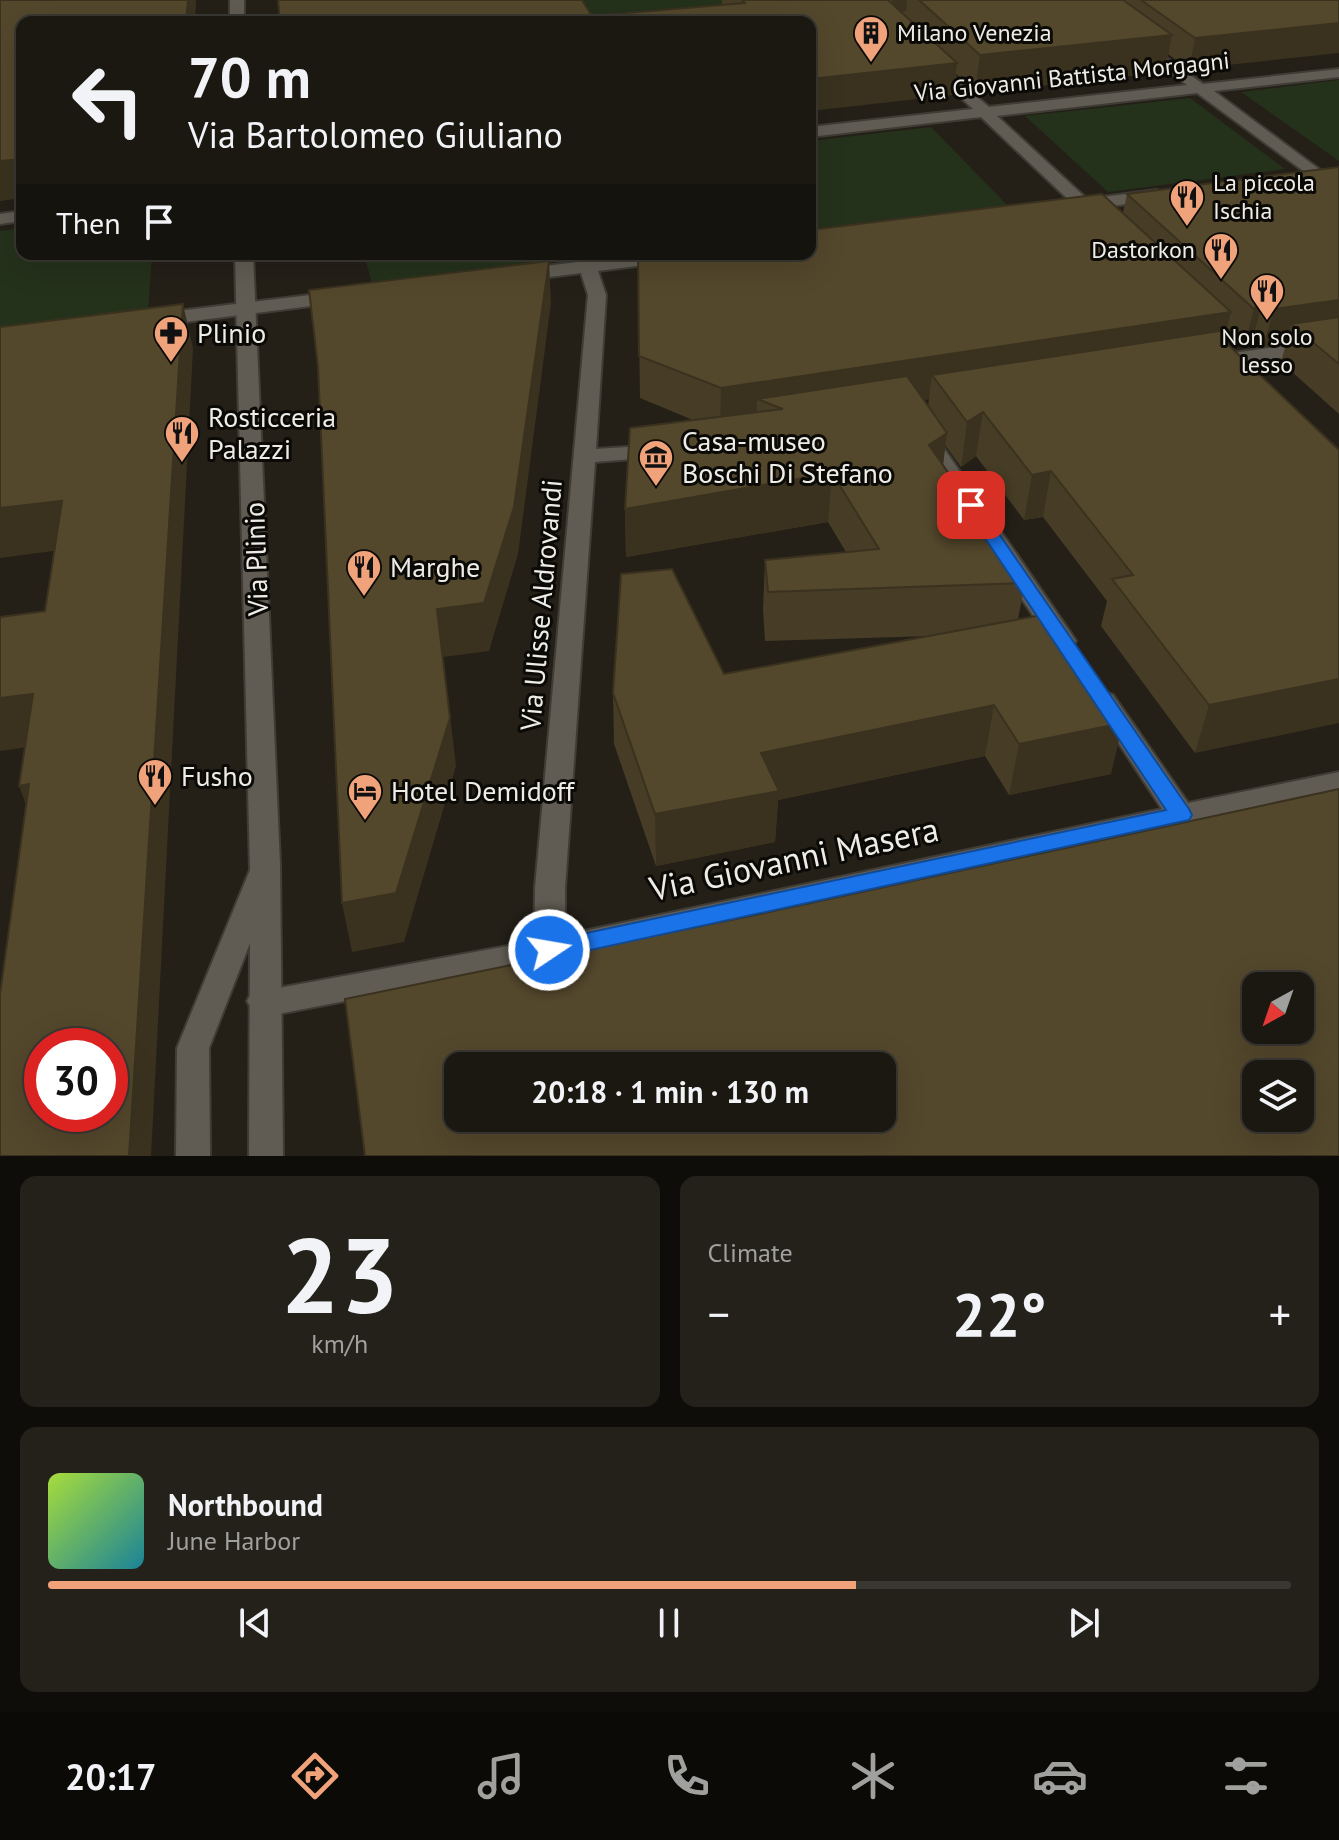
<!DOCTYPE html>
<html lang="en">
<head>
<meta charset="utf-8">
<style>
  :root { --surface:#1b1812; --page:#24211b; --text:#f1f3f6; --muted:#a0a09f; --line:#393732; --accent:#f0a27a }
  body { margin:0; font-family:"PT Sans",sans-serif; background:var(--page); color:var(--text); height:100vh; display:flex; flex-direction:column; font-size:30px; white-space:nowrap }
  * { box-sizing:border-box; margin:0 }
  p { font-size:26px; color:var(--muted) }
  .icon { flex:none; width:44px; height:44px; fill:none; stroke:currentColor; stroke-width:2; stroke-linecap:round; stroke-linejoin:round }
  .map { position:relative; height:1156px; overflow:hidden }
  .details { display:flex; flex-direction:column; gap:20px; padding:20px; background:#0f0d0a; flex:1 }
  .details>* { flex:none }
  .banner { position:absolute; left:16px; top:16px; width:800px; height:244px; border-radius:16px; box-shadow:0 8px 32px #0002,0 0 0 2px var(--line); background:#1b1812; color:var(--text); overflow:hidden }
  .needle { width:52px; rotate:220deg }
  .fabs { position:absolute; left:1242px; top:972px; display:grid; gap:16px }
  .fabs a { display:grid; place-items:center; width:72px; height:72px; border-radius:16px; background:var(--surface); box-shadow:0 8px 32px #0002,0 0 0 2px var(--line); font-size:40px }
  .speed { position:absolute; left:24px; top:1028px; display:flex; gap:16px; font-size:40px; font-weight:700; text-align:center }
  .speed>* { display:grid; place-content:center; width:104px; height:104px; border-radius:50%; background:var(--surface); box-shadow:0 8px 32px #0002,0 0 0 2px var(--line); line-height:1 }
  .speed .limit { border:12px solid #d22; background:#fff; color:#111 }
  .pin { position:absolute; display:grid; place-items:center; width:68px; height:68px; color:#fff; margin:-34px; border-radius:16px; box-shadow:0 4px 12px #0006 }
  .me { position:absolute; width:88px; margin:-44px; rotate:78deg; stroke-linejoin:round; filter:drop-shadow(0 0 6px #0008) }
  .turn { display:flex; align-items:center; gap:28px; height:168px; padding:0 40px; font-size:36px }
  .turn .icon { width:104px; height:104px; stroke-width:2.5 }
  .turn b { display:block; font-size:56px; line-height:68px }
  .then { display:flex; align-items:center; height:76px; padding:0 40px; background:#0003; gap:16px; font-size:30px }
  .big { font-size:60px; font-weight:700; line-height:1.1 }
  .details .card { flex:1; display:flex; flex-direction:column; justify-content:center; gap:12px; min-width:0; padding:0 28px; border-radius:16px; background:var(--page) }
  .details .dial { align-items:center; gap:0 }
  .dial b { font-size:104px; line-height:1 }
  .song { display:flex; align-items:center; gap:24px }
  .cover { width:96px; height:96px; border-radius:12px; background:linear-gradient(135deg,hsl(80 70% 55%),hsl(190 70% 35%)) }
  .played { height:8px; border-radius:4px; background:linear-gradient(90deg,var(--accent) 65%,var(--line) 65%) }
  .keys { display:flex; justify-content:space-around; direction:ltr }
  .heat { display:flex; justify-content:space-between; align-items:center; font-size:44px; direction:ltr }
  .details .tiles { flex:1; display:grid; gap:20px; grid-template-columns:1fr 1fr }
  .card:last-child { grid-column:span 2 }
  .trip { position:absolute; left:444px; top:1052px; width:452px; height:80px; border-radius:16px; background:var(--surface); box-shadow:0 8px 32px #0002,0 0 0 2px var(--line); font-weight:700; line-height:80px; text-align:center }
  .tab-bar { display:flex; height:128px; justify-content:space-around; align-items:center; background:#0b0a07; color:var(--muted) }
  .tab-bar .icon { width:56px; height:56px }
  .tab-bar .current { color:var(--accent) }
  .tab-bar b { font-size:36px; color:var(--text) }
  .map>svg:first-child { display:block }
</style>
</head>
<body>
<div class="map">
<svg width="1339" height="1156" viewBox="0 0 1339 1156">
  <rect width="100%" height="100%" fill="#242018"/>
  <g fill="#24311b">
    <polygon points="575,0 758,0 759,2 586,17"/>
    <polygon points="1339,80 1339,161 1241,92"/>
    <polygon points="1190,98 1285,169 1108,192 1025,116"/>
    <polygon points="931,127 1007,205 810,229 810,141"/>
    <polygon points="22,228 22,254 152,254 148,312 0,330 0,231"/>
    <polygon points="364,254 612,254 372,284"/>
  </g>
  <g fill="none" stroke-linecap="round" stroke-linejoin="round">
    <g stroke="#3f3c36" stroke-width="4">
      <g id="street">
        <polygon points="1142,41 1203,84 1339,69 1339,77 1214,91 1339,184 1339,197 1197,93 997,116 1087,199 1157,190 1165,195 1157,200 1097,208 1108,219 1099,224 1079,210 1072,209 1071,202 981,117 810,137 810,127 973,109 925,64 923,61 930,57 989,107 1187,85 1137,48 1137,42"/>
        <polygon points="22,211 22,221 0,224 0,214"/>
        <polygon points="646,254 699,254 690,259 598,271 606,295 596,449 658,445 669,451 658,457 595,462 565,888 565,935 1162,809 1091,701 1095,695 1104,692 1113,695 1188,803 1339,772 1339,792 674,937 273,1015 252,1010 247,1001 252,992 273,989 534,941 535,888 588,295 581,273 519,281 510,275 519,269"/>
        <polygon points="343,291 352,297 350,301 153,326 143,320 153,314"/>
        <polygon points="1339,338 1339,350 1212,368 1202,362 1212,356"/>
        <polygon points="924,430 932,431 1072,635 1076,641 1072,647 1063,649 1054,647 913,436"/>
      </g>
    </g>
    <g stroke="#3f3c36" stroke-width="4">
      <g id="secondary">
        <rect x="230" y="0" width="14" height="22"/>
        <polygon points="235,254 253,254 280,864 283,1156 249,1156 250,943 209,1048 210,1156 176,1156 177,1048 250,870"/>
      </g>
    </g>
    <use href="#street" fill="#615c53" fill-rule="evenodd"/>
    <use href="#secondary" fill="#615c53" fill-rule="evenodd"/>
  </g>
  <g fill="#473d26" fill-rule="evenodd">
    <polygon points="722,0 1339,0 1189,69 1168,54 1165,72 975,93 956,74 953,95 592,16 722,5"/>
    <path d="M1339,167V414L1281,362L1286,344L1263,347L1253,338L1244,347L1231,334L1228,345L1339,450L1195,753L1101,626L1107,601L1043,517L1024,520L976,456L961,467L945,445L943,465L1025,583L1018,619L1111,774L1009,795L985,756L778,800L775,842L656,866L614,744L613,693L724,674L931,636L765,641L763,609L765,560L846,552L828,522L626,557L625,509L693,420L640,398L638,254L1123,213L1127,194ZM929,399L928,407L923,400Z"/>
  </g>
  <g fill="#3a321f">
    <polygon points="188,0 196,0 195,22 186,22"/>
    <polygon points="892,0 907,0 906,11 891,13"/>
    <polygon points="1339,23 1339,53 1189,69 1195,38"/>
    <polygon points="1172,35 1165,72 975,93 980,55"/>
    <polygon points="957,63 953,95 810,111 810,79"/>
    <polygon points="22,159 22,198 0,201 0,161"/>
    <polygon points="549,261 551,303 518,554 489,651 443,657 456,766 404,942 352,952 342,903"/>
    <polygon points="1263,300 1253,338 1244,347 1254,309"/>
    <polygon points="1339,300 1339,336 1291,324 1286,344 1263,347 1274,309"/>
    <polygon points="183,304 193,348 151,1156 129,1156"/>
    <polygon points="1231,312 1225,336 1232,329 1221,372 932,375 929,399 782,422 783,409 757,399 756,426 720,431 721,388"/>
    <polygon points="983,412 976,456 961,467 967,422"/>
    <polygon points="947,433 941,481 929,445"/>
    <polygon points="1051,471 1043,517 1024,520 1032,475"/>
    <polygon points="832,473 828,522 626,557 625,509"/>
    <polygon points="62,501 76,548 0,558 0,508"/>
    <polygon points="1339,679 1339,723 1195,753 1209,705"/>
    <polygon points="33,694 50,744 0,751 0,698"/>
    <polygon points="994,705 985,756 778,800 775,842 656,866 655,814 761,753"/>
    <polygon points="1123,723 1111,774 1009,795 1019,744"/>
    <polygon points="29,784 38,836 19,786"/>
  </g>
  <g fill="#53472c" stroke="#3a321f" stroke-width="2" fill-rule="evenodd">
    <polygon points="0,0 188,0 186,22 22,22 22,159 0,161"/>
    <polygon points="278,0 582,0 592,16 745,3 742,0 888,0 957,63 810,79 810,22 280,22"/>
    <polygon points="919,0 1123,0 1172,35 980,55"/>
    <polygon points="1141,0 1339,0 1339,23 1195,38"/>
    <polygon points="1339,167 1339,300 1274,309 1263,300 1254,309 1127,194"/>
    <polygon points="1102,194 1231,312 721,388 639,356 638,254 810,254 810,230"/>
    <polygon points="549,261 514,507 484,603 437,609 450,718 396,893 342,903 318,367 309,290"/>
    <path d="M183,304L129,1156H0V994L29,784L19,786L33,694L0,698V617L45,611L62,501L0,508V327ZM42,1046H110V1114H42Z"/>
    <polygon points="1339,317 1339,364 1291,324"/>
    <polygon points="1232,329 1222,339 1339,450 1339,679 1209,705 1112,579 1133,575 1051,471 1032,475 983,412 967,422 932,375"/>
    <polygon points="907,376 947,433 929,445 1025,583 768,592 765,560 879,549 832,473 625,509 630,428 783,409 757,399"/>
    <polygon points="672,569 724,674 1047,614 1123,723 1019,744 994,705 761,753 779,791 655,814 613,693 621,574"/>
    <path d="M1339,789V1156H365L345,999L760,914ZM1256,986H1300V1030H1256ZM458,1066H882V1118H458ZM1256,1074H1300V1118H1256Z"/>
  </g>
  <polygon fill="#1a73e8" stroke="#114b97" stroke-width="2" points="971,500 977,502 1189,809 1192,815 1189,820 549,959 541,957 537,950 541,943 549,941 1166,810 963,505"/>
  <defs>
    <g id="building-pin" transform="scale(1.8)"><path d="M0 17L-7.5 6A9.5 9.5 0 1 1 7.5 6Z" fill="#f0a27a" stroke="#0c0a07"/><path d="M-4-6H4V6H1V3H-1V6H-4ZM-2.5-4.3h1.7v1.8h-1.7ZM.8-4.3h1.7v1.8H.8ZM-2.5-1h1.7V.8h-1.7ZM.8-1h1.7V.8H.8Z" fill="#111"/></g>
    <g id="restaurant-pin" transform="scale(1.8)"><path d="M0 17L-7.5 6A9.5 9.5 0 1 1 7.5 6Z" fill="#f0a27a" stroke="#0c0a07"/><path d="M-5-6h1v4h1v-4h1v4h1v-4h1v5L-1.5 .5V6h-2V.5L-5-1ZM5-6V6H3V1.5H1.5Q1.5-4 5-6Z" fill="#111"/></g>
    <g id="pharmacy-pin" transform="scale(1.8)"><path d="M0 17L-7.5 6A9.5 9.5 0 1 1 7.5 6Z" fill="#f0a27a" stroke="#0c0a07"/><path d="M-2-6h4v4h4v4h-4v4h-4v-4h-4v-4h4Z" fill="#111"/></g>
    <g id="museum-pin" transform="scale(1.8)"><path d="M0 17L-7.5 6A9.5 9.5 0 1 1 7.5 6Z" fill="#f0a27a" stroke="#0c0a07"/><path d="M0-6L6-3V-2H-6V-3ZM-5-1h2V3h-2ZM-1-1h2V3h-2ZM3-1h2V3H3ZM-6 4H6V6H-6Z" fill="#111"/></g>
    <g id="hotel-pin" transform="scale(1.8)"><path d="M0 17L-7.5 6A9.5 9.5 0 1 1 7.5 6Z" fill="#f0a27a" stroke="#0c0a07"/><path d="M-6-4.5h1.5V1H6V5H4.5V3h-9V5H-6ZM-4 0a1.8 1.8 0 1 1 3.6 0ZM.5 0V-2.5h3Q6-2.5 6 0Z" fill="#111"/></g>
  </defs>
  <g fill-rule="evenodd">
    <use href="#building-pin" x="871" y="33"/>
    <use href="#restaurant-pin" x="1187" y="197"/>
    <use href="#restaurant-pin" x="1221" y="250"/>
    <use href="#restaurant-pin" x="1267" y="291"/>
    <use href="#pharmacy-pin" x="171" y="333"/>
    <use href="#restaurant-pin" x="182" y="433"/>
    <use href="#museum-pin" x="656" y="457"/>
    <use href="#restaurant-pin" x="364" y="567"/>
    <use href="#restaurant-pin" x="155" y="776"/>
    <use href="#hotel-pin" x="365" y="791"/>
  </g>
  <g text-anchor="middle" stroke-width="6" stroke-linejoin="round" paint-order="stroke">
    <g font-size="24" fill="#eeece6" stroke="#0c0a07" text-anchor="start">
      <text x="897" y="41">Milano Venezia</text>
      <text x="1213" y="191">La piccola<tspan x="1213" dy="28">Ischia</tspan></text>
      <text x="1195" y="258" text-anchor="end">Dastorkon</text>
      <text x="1267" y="345" text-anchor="middle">Non solo<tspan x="1267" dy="28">lesso</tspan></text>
    </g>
    <g font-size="24" fill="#eeece6" stroke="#0c0a07">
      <text transform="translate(1072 77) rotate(-6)" y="8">Via Giovanni Battista Morgagni</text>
    </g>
    <g font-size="28" fill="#eeece6" stroke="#0c0a07" text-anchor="start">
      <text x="197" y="343">Plinio</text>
      <text x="208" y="427">Rosticceria<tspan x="208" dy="32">Palazzi</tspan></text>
      <text x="682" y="451">Casa-museo<tspan x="682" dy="32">Boschi Di Stefano</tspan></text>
      <text x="390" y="577">Marghe</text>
      <text x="181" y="786">Fusho</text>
      <text x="391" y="801">Hotel Demidoff</text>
    </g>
    <g font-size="28" fill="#eeece6" stroke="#0c0a07">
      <text transform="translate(256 559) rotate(-92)" y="10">Via Plinio</text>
      <text transform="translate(541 605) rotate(-85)" y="10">Via Ulisse Aldrovandi</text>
    </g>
    <g font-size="34" fill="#eeece6" stroke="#0c0a07">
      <text transform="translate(794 859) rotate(-12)" y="12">Via Giovanni Masera</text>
    </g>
  </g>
</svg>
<div class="fabs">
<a><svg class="needle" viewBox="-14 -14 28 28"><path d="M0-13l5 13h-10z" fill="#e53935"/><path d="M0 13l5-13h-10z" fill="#a0a09f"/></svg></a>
<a><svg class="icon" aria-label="layers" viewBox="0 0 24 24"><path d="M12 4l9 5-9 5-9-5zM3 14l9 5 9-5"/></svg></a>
</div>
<div class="speed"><div class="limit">30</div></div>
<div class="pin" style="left:971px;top:505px;background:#d93025"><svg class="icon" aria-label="arrive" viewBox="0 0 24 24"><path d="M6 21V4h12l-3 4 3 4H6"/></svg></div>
<svg class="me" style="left:549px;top:950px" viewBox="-20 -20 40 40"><circle r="17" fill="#1a73e8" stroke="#fff" stroke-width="3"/><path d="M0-11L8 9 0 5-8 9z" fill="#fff"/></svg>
<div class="trip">20:18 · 1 min · 130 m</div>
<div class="banner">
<div class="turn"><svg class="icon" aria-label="left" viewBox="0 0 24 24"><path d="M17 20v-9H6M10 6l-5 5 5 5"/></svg><div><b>70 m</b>Via Bartolomeo Giuliano</div></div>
<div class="then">Then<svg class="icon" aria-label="arrive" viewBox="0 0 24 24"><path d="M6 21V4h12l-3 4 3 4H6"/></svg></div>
</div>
</div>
<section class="details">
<div class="tiles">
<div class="card dial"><b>23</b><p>km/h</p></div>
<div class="card"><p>Climate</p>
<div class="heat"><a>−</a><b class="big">22°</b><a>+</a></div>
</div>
<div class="card">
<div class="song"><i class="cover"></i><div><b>Northbound</b><p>June Harbor</p></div></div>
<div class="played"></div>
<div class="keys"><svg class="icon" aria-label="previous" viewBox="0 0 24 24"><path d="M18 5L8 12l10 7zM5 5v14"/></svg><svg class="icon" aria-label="pause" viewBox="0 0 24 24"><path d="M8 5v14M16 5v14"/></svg><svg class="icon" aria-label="next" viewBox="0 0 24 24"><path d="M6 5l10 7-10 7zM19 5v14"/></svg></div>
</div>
</div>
</section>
<nav class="tab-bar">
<b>20:17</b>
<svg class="icon current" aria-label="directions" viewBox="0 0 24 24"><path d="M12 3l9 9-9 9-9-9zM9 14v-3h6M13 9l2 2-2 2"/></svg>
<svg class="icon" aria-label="music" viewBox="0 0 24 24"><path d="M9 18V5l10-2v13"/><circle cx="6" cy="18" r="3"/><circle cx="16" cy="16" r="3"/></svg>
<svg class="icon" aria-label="phone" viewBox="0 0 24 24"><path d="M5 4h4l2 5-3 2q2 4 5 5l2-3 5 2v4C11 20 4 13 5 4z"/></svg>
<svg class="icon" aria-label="climate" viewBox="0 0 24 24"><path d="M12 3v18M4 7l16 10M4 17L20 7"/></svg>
<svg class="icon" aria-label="car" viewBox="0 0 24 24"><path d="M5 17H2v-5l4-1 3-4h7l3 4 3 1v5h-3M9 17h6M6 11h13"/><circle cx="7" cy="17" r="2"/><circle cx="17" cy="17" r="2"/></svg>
<svg class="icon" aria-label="filters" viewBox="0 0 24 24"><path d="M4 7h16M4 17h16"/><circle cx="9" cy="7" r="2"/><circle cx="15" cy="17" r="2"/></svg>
</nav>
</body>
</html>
